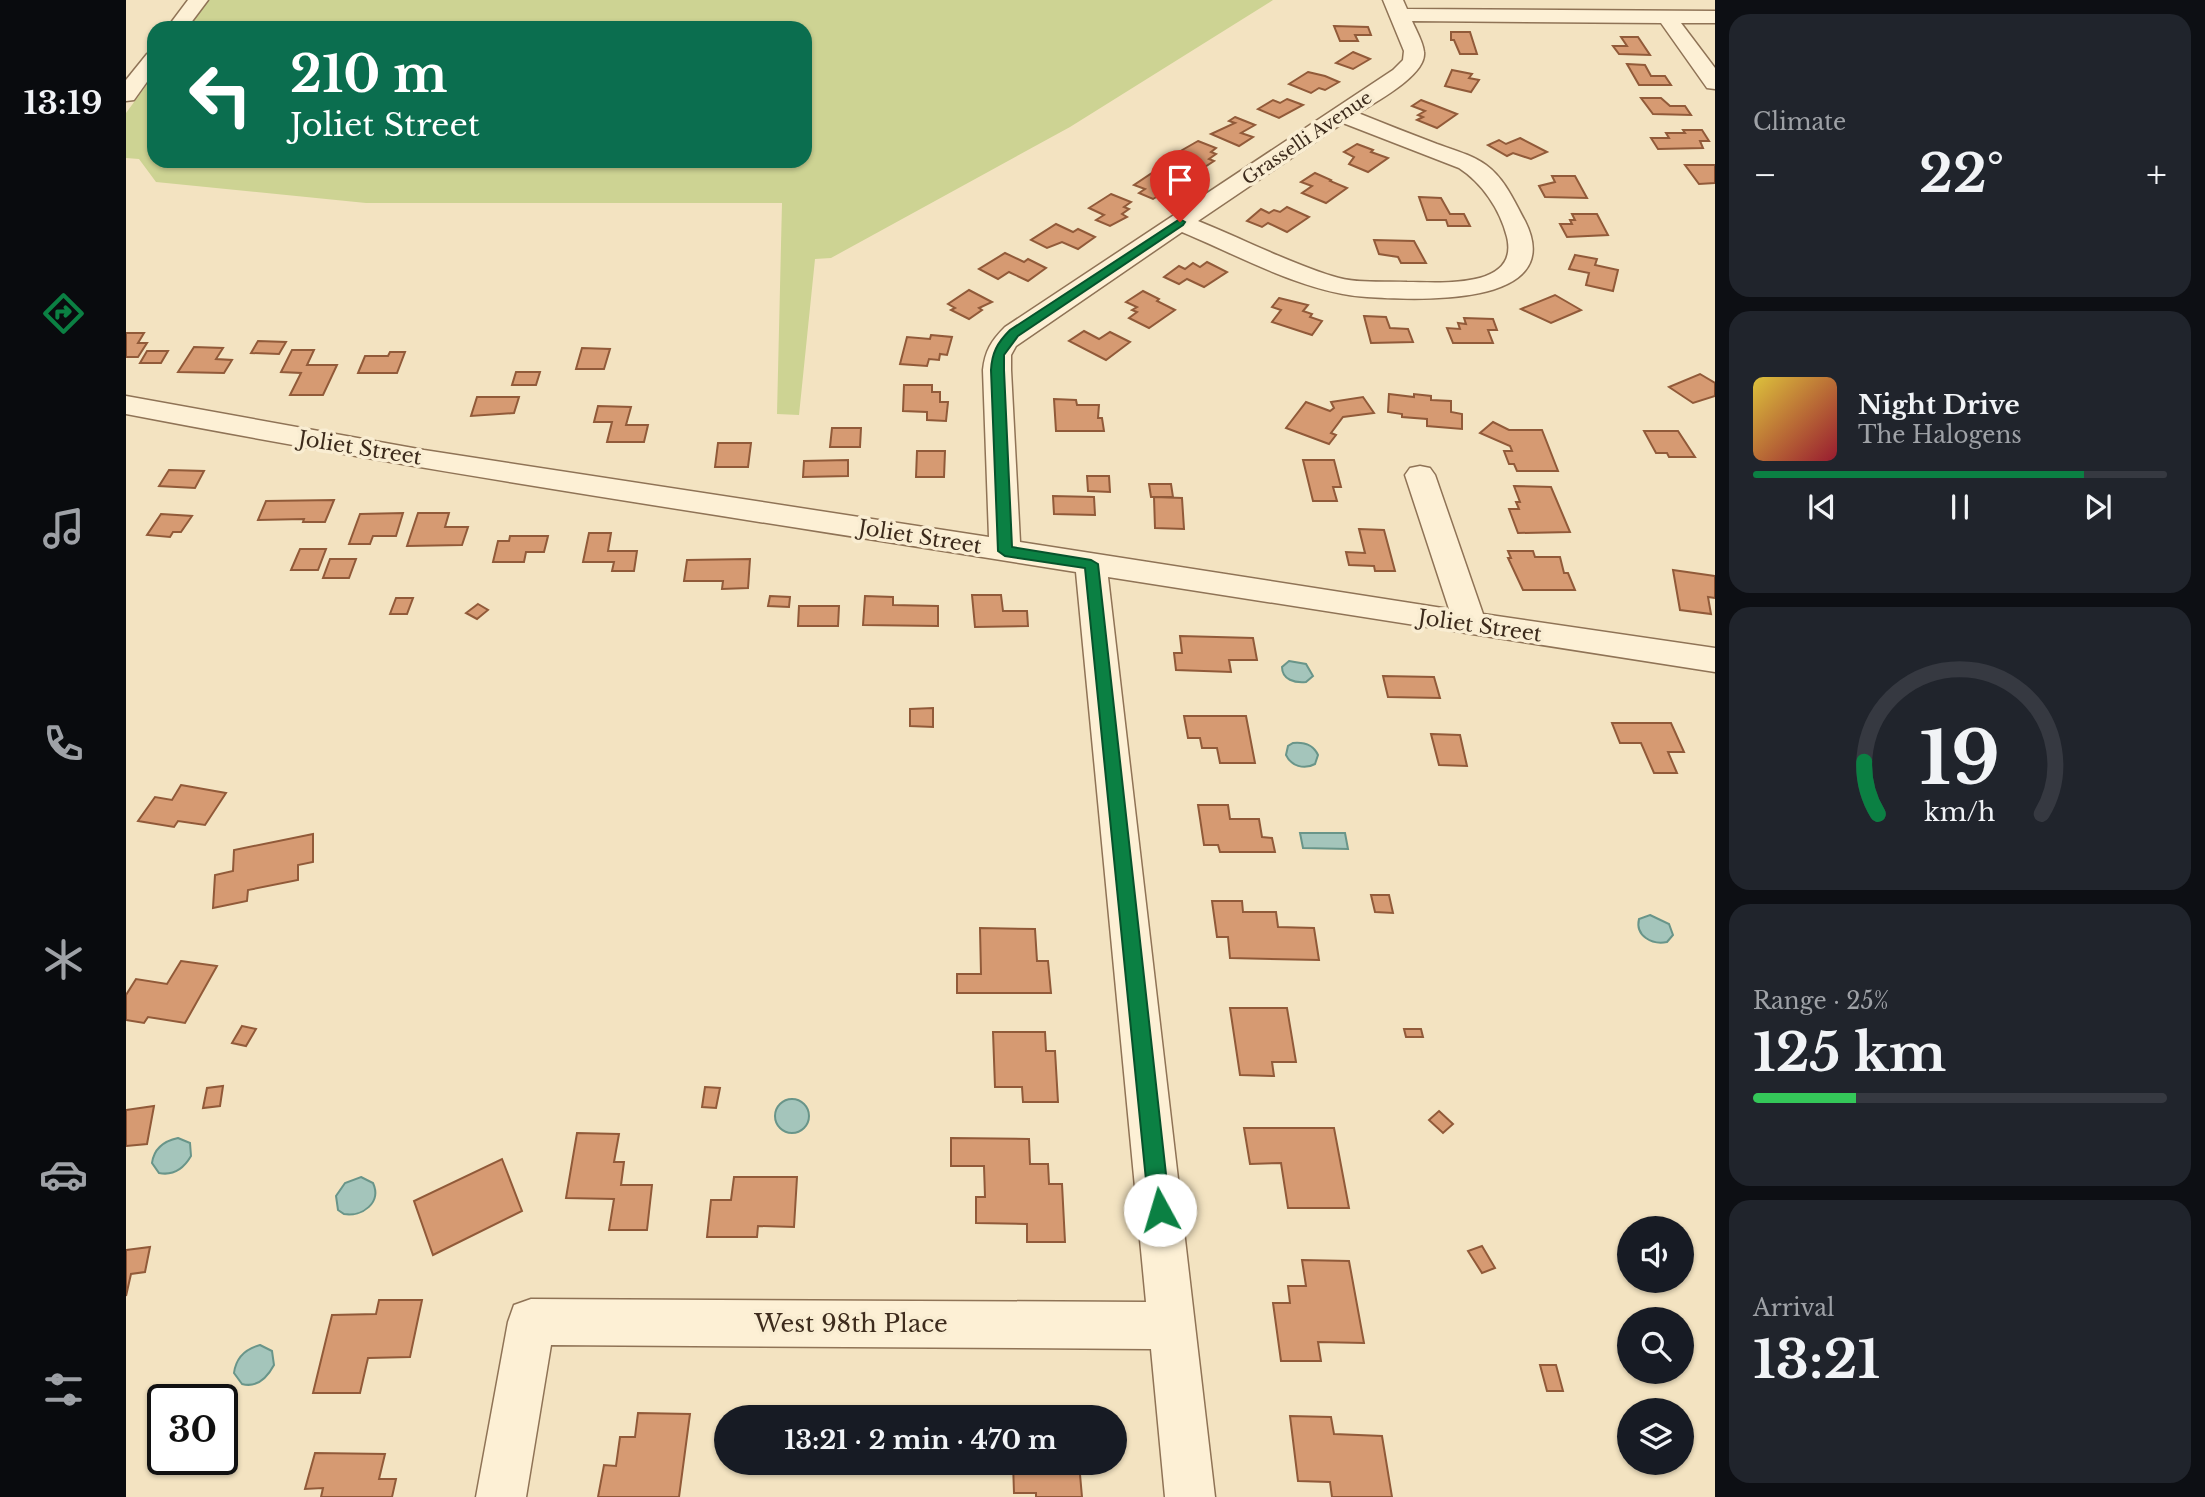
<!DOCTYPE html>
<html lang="en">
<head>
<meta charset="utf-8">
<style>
  :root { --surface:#171b24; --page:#20242c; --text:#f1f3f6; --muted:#9ea1a6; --line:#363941; --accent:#0b8043 }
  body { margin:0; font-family:"Libre Baskerville",serif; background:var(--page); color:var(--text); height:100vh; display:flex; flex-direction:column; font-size:26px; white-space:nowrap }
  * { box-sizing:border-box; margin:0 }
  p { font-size:23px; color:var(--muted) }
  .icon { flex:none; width:38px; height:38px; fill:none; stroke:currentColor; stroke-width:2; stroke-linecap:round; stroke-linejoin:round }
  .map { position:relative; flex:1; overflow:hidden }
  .details { display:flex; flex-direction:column; gap:14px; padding:14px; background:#0d0f14; width:490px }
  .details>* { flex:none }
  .banner { position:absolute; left:21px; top:21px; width:665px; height:147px; border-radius:21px; box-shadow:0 2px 5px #0004; background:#0b6e4f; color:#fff; overflow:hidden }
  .tools { position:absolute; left:1491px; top:1216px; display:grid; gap:14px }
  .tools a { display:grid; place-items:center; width:77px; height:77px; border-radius:50%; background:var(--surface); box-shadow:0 2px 5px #0004; font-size:35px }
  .speed { position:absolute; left:21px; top:1384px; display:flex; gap:14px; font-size:35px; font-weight:700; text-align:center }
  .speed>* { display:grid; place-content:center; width:91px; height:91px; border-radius:50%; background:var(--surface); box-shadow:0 2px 5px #0004; line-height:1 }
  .speed .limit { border:4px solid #111; border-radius:10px; background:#fff; color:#111 }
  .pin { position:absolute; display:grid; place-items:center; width:60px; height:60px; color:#fff; margin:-72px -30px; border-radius:50% 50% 50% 0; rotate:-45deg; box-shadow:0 0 7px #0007 }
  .pin .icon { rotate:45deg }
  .me { position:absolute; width:77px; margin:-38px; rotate:354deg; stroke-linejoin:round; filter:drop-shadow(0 0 5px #0008) }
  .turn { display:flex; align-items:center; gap:24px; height:147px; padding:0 28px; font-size:32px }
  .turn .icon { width:91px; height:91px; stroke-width:2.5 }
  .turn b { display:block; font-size:49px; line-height:60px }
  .big { font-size:52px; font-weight:800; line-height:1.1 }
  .details .tile { flex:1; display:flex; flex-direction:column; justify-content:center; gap:10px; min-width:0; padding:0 24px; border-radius:21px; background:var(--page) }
  .details .dial { align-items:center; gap:0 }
  .dial svg { height:182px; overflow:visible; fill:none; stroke:var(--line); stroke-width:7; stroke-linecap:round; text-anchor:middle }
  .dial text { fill:var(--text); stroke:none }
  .song { display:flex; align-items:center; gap:21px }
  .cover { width:84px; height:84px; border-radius:10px; background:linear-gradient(135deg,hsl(50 70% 55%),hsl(350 70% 35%)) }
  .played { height:7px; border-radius:4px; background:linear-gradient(90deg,var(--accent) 80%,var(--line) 80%) }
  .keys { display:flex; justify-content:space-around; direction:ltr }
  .heat { display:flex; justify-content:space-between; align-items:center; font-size:38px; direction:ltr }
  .charge { height:10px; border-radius:5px; background:linear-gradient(90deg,#34c759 25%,var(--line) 0) }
  .trip { position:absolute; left:588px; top:1405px; width:413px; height:70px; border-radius:35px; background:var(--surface); box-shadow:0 2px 5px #0004; font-weight:800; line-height:70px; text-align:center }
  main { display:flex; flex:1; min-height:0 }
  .tab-bar { display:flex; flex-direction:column; width:126px; justify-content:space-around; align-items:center; background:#090b0e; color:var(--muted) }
  .tab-bar .icon { width:49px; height:49px }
  .tab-bar .selected { color:var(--accent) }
  .tab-bar b { font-size:32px; color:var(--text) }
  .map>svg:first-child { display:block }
</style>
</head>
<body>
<main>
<nav class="tab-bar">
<b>13:19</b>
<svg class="icon selected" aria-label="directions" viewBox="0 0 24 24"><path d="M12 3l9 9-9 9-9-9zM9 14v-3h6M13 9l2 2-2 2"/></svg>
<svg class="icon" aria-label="music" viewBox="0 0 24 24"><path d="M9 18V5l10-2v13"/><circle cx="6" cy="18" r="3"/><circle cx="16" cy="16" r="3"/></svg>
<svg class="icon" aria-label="phone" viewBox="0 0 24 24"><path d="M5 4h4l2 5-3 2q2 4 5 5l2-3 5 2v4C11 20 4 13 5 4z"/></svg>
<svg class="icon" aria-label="climate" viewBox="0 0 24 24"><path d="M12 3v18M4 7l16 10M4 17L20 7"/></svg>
<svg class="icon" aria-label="car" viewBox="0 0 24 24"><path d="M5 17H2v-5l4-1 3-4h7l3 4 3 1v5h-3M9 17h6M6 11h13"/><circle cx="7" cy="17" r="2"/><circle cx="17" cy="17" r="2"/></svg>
<svg class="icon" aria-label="filters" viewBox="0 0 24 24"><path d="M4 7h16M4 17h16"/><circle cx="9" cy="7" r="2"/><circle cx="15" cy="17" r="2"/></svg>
</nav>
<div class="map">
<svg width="1589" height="1497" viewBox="0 0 1589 1497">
  <rect width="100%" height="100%" fill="#f3e3c1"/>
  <polygon fill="#cdd393" points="83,0 1147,0 944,127 705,258 689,259 673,415 651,414 656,203 240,203 30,182 13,159 0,158 0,113 28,75 28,161 679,161 679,28 62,28"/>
  <g fill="#a4c5bb" stroke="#699589" stroke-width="2">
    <path d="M1163,661L1180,664L1187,676L1180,682C1169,683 1156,680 1156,667Z"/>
    <path d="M1167,743C1178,742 1187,744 1192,755L1189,764C1178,770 1165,766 1160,755L1162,746Z"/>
    <polygon points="1174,833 1219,833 1222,849 1177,848"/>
    <path d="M1524,915L1543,924L1547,935L1541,942C1526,945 1509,936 1513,919Z"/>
    <circle cx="666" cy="1116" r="17"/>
    <path d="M52,1138L64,1143L65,1156C58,1168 48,1176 33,1173L26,1163C28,1148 38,1141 52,1138Z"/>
    <path d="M235,1177L247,1183C256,1203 236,1217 218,1214L212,1210L210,1196L219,1183Z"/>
    <path d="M134,1345L146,1351L148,1365C141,1378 131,1388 116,1384L108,1373C110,1357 119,1349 134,1345Z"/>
  </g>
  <g fill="#d69a72" stroke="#915a39" stroke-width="2">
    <polygon points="1208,26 1242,27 1245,35 1229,35 1232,41 1214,41"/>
    <polygon points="1325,32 1344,32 1351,54 1334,54 1328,40 1325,40"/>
    <polygon points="1495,37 1512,37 1524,55 1493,54 1487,46 1501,46"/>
    <polygon points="1227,52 1244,59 1227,69 1210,63"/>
    <polygon points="1501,64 1519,65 1525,76 1539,76 1545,85 1513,85"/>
    <polygon points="1326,70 1346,74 1343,78 1353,80 1345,92 1319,86"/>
    <polygon points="1182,72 1199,76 1213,82 1199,90 1193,88 1185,93 1163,84"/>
    <polygon points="1515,98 1535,98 1544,106 1559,106 1565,115 1527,114"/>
    <polygon points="1161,99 1177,105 1153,118 1132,109 1147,100 1154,103"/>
    <polygon points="1295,100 1308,105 1331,114 1311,128 1291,120 1297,117 1292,115 1299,111 1286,106"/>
    <polygon points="1109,117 1129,125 1115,133 1127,137 1113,146 1085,134 1109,123 1103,121"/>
    <polygon points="1557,130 1576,130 1583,141 1574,141 1577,148 1532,149 1525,138 1543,138 1540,133 1559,133"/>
    <polygon points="1394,138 1421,152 1405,159 1387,153 1381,156 1362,145 1373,140 1380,144"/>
    <polygon points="1072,141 1090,148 1085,152 1090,154 1083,159 1088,161 1074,170 1055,162 1063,158 1051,153"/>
    <polygon points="1231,144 1247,150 1245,152 1262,158 1242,172 1223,164 1228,157 1218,152"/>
    <polygon points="1559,165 1589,165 1589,183 1573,184"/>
    <polygon points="1032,169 1051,177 1037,186 1044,189 1027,199 1013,193 1019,189 1008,185"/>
    <polygon points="1189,173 1205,180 1204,181 1221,188 1200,203 1176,193 1186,186 1175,182"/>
    <polygon points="1426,176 1449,176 1461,198 1419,197 1413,186 1429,182"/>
    <polygon points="985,194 1005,202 998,207 1003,209 996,214 1001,217 984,226 970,220 978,215 963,208"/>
    <polygon points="1293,197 1315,198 1324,214 1338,214 1344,226 1322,226 1320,220 1301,220"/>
    <polygon points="1161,207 1183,217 1161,232 1142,223 1136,227 1121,221 1135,209 1143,213 1148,210 1154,212"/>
    <polygon points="1446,214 1471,214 1482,235 1441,237 1434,224 1446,224 1444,220 1449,220"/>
    <polygon points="930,224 947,232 952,229 969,237 952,249 936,242 921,248 905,240"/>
    <polygon points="1248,240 1288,241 1300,263 1275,263 1272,257 1253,254"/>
    <polygon points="879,253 898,262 902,259 920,268 902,281 883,272 872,279 853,269"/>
    <polygon points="1449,255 1471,259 1469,265 1492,270 1487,291 1460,285 1463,273 1443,269"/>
    <polygon points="1081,262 1101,272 1078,287 1061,279 1053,284 1038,277 1053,266 1059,269 1067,263 1074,267"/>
    <polygon points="843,290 866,302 853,308 856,310 843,319 825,310 829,308 822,304"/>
    <polygon points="1017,291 1033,299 1031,301 1049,310 1023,328 1003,318 1011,312 1006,310 1011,307 1000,302"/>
    <polygon points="1429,295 1455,310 1425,323 1395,309"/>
    <polygon points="1153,298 1182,305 1177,311 1186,314 1184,317 1196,321 1186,335 1146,322 1155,310 1146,307"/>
    <polygon points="1238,316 1260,317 1264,328 1282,329 1287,342 1245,343"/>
    <polygon points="1338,318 1367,319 1371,330 1362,330 1367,343 1327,343 1321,328 1334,329 1332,323 1340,324"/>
    <polygon points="958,331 973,339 984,332 1004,342 980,360 943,341"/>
    <polygon points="0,333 18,333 12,343 21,343 12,357 0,357"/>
    <polygon points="805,335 826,337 821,355 814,354 813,360 803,359 801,366 774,364 781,337 804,339"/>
    <polygon points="132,341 160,342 153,354 125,353"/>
    <polygon points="68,347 97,348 90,359 106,360 98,373 52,372"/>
    <polygon points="456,348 484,349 478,369 450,369"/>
    <polygon points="166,350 188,350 181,365 211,365 197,395 164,395 175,373 155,372"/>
    <polygon points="21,351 42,351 35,363 14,363"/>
    <polygon points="264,352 279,352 271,373 232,373 239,356 262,356"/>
    <polygon points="390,372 414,372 410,385 386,385"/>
    <polygon points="1574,374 1589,383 1589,396 1567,403 1543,387"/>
    <polygon points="778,385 806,385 806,392 814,392 814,402 822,402 820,421 801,420 801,412 777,411"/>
    <polygon points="1263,394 1288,397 1288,394 1305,396 1305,400 1325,401 1325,412 1336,414 1336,429 1301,426 1301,419 1276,417 1276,414 1262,412"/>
    <polygon points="351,397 393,397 388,413 345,416"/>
    <polygon points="1237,397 1248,413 1217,417 1205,433 1210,435 1203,444 1160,428 1180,402 1204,411 1208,408 1205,402"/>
    <polygon points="928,399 950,400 951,405 973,405 972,418 976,418 978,431 930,431"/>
    <polygon points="472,406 505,407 500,425 522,425 518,442 481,442 486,422 468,422"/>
    <polygon points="1367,422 1383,430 1416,430 1432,471 1391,471 1388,464 1383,464 1378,451 1386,451 1384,446 1354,433"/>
    <polygon points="706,428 735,428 734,447 704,447"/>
    <polygon points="1518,431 1552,431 1569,457 1543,457 1541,453 1530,453"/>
    <polygon points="592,443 625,443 622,467 589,467"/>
    <polygon points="791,451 819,451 818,477 790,477"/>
    <polygon points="722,460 722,476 677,477 678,461"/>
    <polygon points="1177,460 1208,460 1215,487 1207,487 1211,501 1187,501"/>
    <polygon points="43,470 78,471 69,488 33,486"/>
    <polygon points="961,476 983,476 984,492 962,491"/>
    <polygon points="1023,484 1045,484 1047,497 1025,497"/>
    <polygon points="1388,486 1425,487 1444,532 1392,533 1383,509 1393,509 1390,502 1394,502"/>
    <polygon points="927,496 968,497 969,515 928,514"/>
    <polygon points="1028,497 1056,498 1058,529 1029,528"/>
    <polygon points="208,500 199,522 177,522 178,519 132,520 140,501"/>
    <polygon points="277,513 270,536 247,536 244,544 223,544 234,514"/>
    <polygon points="292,513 323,513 319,527 342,527 336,545 281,546"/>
    <polygon points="35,514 66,516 55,532 47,532 44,537 21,535"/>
    <polygon points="1233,529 1258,530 1269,571 1249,571 1248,566 1223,565 1220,552 1239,553"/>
    <polygon points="463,533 485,533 482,551 511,551 508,571 486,571 488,562 457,562"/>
    <polygon points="384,536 422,536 418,552 400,552 398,562 367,562 372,541 383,541"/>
    <polygon points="174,549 200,549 192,570 165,570"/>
    <polygon points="1382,551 1407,551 1409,557 1434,557 1438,573 1442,573 1449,590 1397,590 1382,558 1385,558"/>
    <polygon points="204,559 230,559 223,578 197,578"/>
    <polygon points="624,559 622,588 596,589 597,581 558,581 561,560"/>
    <polygon points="1547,570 1589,576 1589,598 1582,597 1585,614 1554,610"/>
    <polygon points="846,595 875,595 877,611 901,611 902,626 849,627"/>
    <polygon points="644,596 664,597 663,607 642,606"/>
    <polygon points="739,596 767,597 767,605 812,606 812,626 737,625"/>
    <polygon points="270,598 287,598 281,614 264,614"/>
    <polygon points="352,604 362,610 351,619 340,613"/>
    <polygon points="673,606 713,606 712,626 672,626"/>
    <polygon points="1054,636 1127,638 1131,660 1103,660 1105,672 1050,670 1048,653 1056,653"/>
    <polygon points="1257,676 1308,677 1314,698 1262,697"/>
    <polygon points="807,708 807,727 784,726 784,709"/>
    <polygon points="1058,716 1120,716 1129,763 1094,763 1091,748 1076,748 1074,738 1062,738"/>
    <polygon points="1486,723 1545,723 1558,752 1542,752 1551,773 1528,773 1515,743 1494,743"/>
    <polygon points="1305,734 1334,735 1341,766 1313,765"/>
    <polygon points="55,785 100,793 79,825 52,821 48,827 12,821 29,797 46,800"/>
    <polygon points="1072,805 1102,805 1104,819 1133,819 1136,837 1146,838 1149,852 1094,852 1092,845 1078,845"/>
    <polygon points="187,834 187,862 172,865 172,880 122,890 121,901 87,908 89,875 107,871 108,850"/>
    <polygon points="1245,895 1263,895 1267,913 1249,912"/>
    <polygon points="1086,901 1116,901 1117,912 1150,912 1152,927 1188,928 1193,960 1104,958 1102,937 1091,937"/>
    <polygon points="854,928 909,929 911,961 922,961 925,993 831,993 831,974 855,974"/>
    <polygon points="55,961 91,966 59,1023 22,1017 18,1023 0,1020 0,995 10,979 41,984"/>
    <polygon points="1104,1008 1161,1008 1170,1062 1146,1062 1148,1076 1114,1075"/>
    <polygon points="116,1026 130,1029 120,1046 106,1043"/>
    <polygon points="1278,1029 1295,1029 1297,1037 1280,1037"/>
    <polygon points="867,1032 919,1032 920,1051 929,1051 932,1102 897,1102 896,1087 869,1087"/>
    <polygon points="97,1086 94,1106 77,1108 81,1088"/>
    <polygon points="579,1087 594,1088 590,1108 576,1107"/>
    <polygon points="28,1106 21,1144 0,1146 0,1110"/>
    <polygon points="1313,1111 1327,1124 1317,1133 1303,1120"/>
    <polygon points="1118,1128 1208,1128 1223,1208 1162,1208 1155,1163 1124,1164"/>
    <polygon points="451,1133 493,1134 488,1162 498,1162 495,1185 526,1185 521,1230 483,1230 488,1199 440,1198"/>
    <polygon points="825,1138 903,1139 904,1164 922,1164 923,1184 936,1184 939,1242 901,1242 901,1224 850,1223 850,1197 859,1197 858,1166 825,1166"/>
    <polygon points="376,1159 396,1211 307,1255 288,1201"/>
    <polygon points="608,1177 671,1177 668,1227 632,1226 631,1237 581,1237 585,1200 605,1200"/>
    <polygon points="1356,1246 1369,1268 1356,1273 1342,1251"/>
    <polygon points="24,1247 19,1272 5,1274 0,1296 0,1250"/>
    <polygon points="1176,1260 1223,1261 1238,1343 1192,1342 1195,1361 1155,1361 1147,1303 1164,1303 1162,1286 1180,1286"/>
    <polygon points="253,1300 296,1300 284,1357 242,1358 234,1393 187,1393 206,1315 250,1314"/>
    <polygon points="1414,1365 1430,1365 1437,1391 1421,1391"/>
    <polygon points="512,1413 564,1414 553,1497 472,1497 478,1465 490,1466 494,1437 509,1437"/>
    <polygon points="1164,1416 1205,1417 1208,1434 1256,1436 1266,1497 1206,1497 1204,1482 1172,1481"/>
    <polygon points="189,1453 259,1454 253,1479 270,1479 266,1497 195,1497 197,1488 179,1489"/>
    <polygon points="887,1463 953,1463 956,1497 910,1497 910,1493 888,1493"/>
  </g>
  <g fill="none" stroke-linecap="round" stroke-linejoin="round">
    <g stroke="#8f7356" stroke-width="3">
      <g id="minor">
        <polygon points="62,0 82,0 61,28 41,28"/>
        <path d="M1257,0H1277L1281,9L1589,11V23H1555L1589,68V89L1581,88L1535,23L1286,21C1290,30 1297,42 1298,52C1301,75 1249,102 1232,113C1259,124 1285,134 1311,144C1328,150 1346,155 1360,165C1379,179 1388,201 1399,221C1443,309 1287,300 1241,297C1178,293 1114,256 1056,232L890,346L885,355V370L894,542L1323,609L1279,475L1284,468L1294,466L1304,468L1309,475L1357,614L1589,648V672L982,577L1089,1497H1039L1025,1349L425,1345L400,1497H350L382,1322L388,1305L405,1299L1020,1302L950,572C634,521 315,475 0,414V396L298,450L863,537L857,370C859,351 865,341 879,327L1267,70L1277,60L1278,51ZM1217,123L1333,168C1356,183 1374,209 1381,237C1394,290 1312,282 1281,282C1257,281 1230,284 1206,276C1161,262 1117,239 1072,221Z"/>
        <polygon points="28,52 28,72 8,100 0,101 0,80 21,54"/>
      </g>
    </g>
    <use href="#minor" fill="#fdf0d5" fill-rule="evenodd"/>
  </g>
  <path fill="#0b8043" stroke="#07532c" stroke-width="2" d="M1054,219L1059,222L1057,225L892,336L878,355V370L886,547L965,560L972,564L1044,1210L1041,1217L1034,1220L1026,1217L1023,1210L959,568L879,556L872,551L865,370C866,353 871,343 884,330Z"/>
  <g text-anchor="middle" stroke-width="7" stroke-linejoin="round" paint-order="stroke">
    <g font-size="18" fill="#3d2b1c" stroke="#f9edd2">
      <text transform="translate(1181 138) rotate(-34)" y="6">Grasselli Avenue</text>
    </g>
    <g font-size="21" fill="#3d2b1c" stroke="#f9edd2">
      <text transform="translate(234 448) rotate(9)" y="7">Joliet Street</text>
      <text transform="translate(794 537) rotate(9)" y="7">Joliet Street</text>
      <text transform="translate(1354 626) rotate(8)" y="7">Joliet Street</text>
    </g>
    <g font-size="24" fill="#3d2b1c" stroke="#f9edd2">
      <text x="725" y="1332">West 98th Place</text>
    </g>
  </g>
</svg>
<div class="tools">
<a><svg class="icon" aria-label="sound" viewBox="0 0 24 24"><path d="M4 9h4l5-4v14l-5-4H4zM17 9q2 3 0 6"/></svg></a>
<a><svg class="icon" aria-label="search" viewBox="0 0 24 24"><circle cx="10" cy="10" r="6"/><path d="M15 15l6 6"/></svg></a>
<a><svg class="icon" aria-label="layers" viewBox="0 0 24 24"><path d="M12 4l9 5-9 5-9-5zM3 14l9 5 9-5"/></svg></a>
</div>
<div class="speed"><div class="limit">30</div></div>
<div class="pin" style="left:1054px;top:222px;background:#d93025"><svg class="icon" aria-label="arrive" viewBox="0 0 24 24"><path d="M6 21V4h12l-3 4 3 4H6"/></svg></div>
<svg class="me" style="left:1034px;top:1210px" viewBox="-20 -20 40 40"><circle r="19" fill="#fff"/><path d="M0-13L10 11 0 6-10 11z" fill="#0b8043"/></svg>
<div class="trip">13:21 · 2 min · 470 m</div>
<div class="banner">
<div class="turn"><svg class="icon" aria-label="left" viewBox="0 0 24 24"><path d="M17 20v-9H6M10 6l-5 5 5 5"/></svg><div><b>210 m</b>Joliet Street</div></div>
</div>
</div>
<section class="details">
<div class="tile"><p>Climate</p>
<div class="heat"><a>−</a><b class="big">22°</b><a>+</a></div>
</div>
<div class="tile">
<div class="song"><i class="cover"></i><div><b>Night Drive</b><p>The Halogens</p></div></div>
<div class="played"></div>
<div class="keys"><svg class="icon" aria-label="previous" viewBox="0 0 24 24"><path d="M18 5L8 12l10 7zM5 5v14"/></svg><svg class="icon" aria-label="pause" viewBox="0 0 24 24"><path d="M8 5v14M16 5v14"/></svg><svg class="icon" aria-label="next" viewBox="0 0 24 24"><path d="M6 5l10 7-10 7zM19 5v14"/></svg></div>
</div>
<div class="tile dial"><svg viewBox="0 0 100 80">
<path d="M14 69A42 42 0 1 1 86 69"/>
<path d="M14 69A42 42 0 0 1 8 46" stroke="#0b8043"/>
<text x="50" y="56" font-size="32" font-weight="700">19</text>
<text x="50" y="72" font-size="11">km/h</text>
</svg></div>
<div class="tile"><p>Range · 25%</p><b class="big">125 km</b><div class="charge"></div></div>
<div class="tile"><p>Arrival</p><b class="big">13:21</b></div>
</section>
</main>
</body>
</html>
